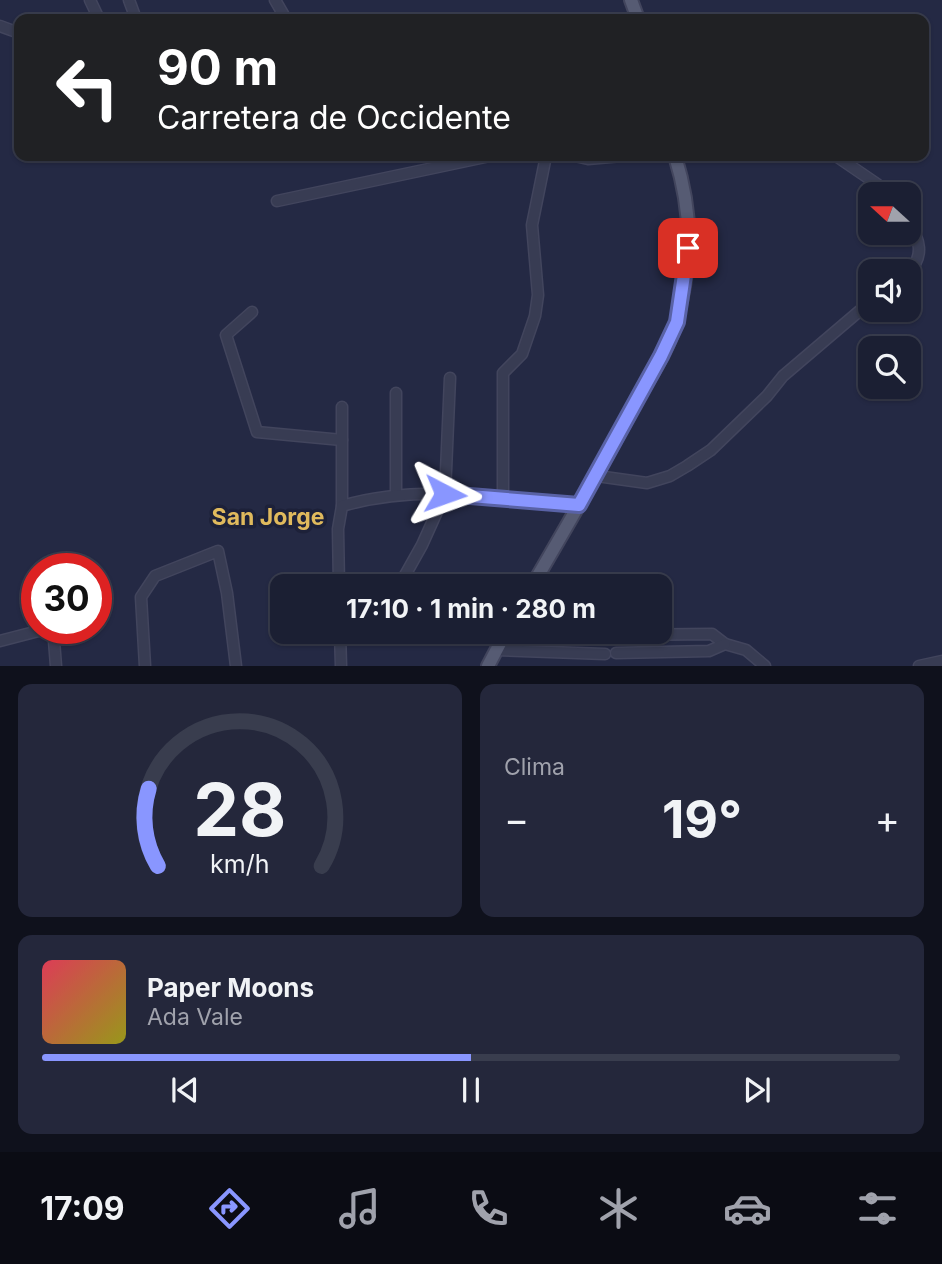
<!DOCTYPE html>
<html lang="es">
<head>
<meta charset="utf-8">
<style>
  :root { --surface:#1b1f33; --page:#24273b; --text:#f1f3f6; --muted:#a0a2ac; --line:#393d4e; --accent:#8996ff }
  body { margin:0; font-family:Inter,sans-serif; background:var(--page); color:var(--text); height:100vh; display:flex; flex-direction:column; font-size:26px; white-space:nowrap }
  * { box-sizing:border-box; margin:0 }
  p { font-size:23px; color:var(--muted) }
  .icon { flex:none; width:38px; height:38px; fill:none; stroke:currentColor; stroke-width:2; stroke-linecap:round; stroke-linejoin:round }
  .map { position:relative; height:666px; overflow:hidden }
  .panel { display:flex; flex-direction:column; gap:18px; padding:18px; background:#0f111c; flex:1 }
  .panel>* { flex:none }
  .hud { position:absolute; left:14px; top:14px; width:915px; height:147px; border-radius:14px; box-shadow:0 2px 5px #0004,0 0 0 2px var(--line); background:#202124; color:#fff; overflow:hidden }
  .needle { width:46px; rotate:291deg }
  .controls { position:absolute; left:858px; top:182px; display:grid; gap:14px }
  .controls a { display:grid; place-items:center; width:63px; height:63px; border-radius:14px; background:var(--surface); box-shadow:0 2px 5px #0004,0 0 0 2px var(--line); font-size:35px }
  .speed { position:absolute; left:21px; top:553px; display:flex; gap:14px; font-size:35px; font-weight:700; text-align:center }
  .speed>* { display:grid; place-content:center; width:91px; height:91px; border-radius:50%; background:var(--surface); box-shadow:0 2px 5px #0004,0 0 0 2px var(--line); line-height:1 }
  .speed .limit { border:10px solid #d22; background:#fff; color:#111 }
  .pin { position:absolute; display:grid; place-items:center; width:60px; height:60px; color:#fff; margin:-30px; border-radius:14px; box-shadow:0 4px 10px #0006 }
  .me { position:absolute; width:77px; margin:-38px; rotate:94deg; stroke-linejoin:round; filter:drop-shadow(0 0 5px #0008) }
  .turn { display:flex; align-items:center; gap:24px; height:147px; padding:0 28px; font-size:32px }
  .turn .icon { width:91px; height:91px; stroke-width:2.5 }
  .turn b { display:block; font-size:49px; line-height:60px }
  .big { font-size:52px; font-weight:700; line-height:1.1 }
  .panel .tile { flex:1; display:flex; flex-direction:column; justify-content:center; gap:10px; min-width:0; padding:0 24px; border-radius:14px; background:var(--page) }
  .panel .dial { align-items:center; gap:0 }
  .dial svg { height:182px; overflow:visible; fill:none; stroke:var(--line); stroke-width:7; stroke-linecap:round; text-anchor:middle }
  .dial text { fill:var(--text); stroke:none }
  .song { display:flex; align-items:center; gap:21px }
  .cover { width:84px; height:84px; border-radius:10px; background:linear-gradient(135deg,hsl(350 70% 55%),hsl(60 70% 35%)) }
  .played { height:7px; border-radius:4px; background:linear-gradient(90deg,var(--accent) 50%,var(--line) 50%) }
  .keys { display:flex; justify-content:space-around; direction:ltr }
  .heat { display:flex; justify-content:space-between; align-items:center; font-size:38px; direction:ltr }
  .panel .tiles { flex:1; display:grid; gap:18px; grid-template-columns:1fr 1fr }
  .tile:last-child { grid-column:span 2 }
  .trip { position:absolute; left:270px; top:574px; width:402px; height:70px; border-radius:14px; background:var(--surface); box-shadow:0 2px 5px #0004,0 0 0 2px var(--line); font-weight:700; line-height:70px; text-align:center }
  .menu { display:flex; height:112px; justify-content:space-around; align-items:center; background:#0b0c14; color:var(--muted) }
  .menu .icon { width:49px; height:49px }
  .menu .active { color:var(--accent) }
  .menu b { font-size:32px; color:var(--text) }
  .map>svg:first-child { display:block }
</style>
</head>
<body>
<div class="map">
<svg width="942" height="666" viewBox="0 0 942 666">
  <rect width="100%" height="100%" fill="#242944"/>
  <g fill="none" stroke-linecap="round" stroke-linejoin="round">
    <g stroke="#42455d" stroke-width="13">
      <g id="minor">
        <polyline points="90,0 99,19"/>
        <polyline points="129,0 136,19"/>
        <polyline points="275,0 286,19"/>
        <polyline points="0,26 19,33"/>
        <polyline points="575,156 588,159 622,156"/>
        <polyline points="836,156 877,184 887,194"/>
        <polyline points="277,201 490,156"/>
        <path d="M908,221C920,239 925,256 908,273"/>
        <polyline points="252,312 226,335 257,432 342,440"/>
        <polyline points="342,407 342,506"/>
        <polyline points="597,476 647,483 670,476 687,466 711,450 767,396 783,376 870,302"/>
        <polyline points="396,494 396,393"/>
        <polyline points="503,498 503,373 522,354 535,316 538,295 532,225 546,156"/>
        <path d="M339,586L338,529L342,506C419,483 501,498 579,505"/>
        <polyline points="399,586 422,545 445,494 450,378"/>
        <polyline points="53,628 56,666"/>
        <polyline points="340,632 341,666"/>
        <polyline points="505,634 605,636"/>
        <polyline points="616,635 712,634 725,644 746,650 765,666"/>
        <polyline points="368,639 373,632"/>
        <polyline points="0,641 50,628"/>
        <polyline points="496,650 605,654"/>
        <polyline points="616,653 709,651 725,644"/>
        <polyline points="145,666 141,597 155,576 218,551 227,593 236,666"/>
        <polyline points="919,666 942,661"/>
      </g>
    </g>
    <g stroke="#42455d" stroke-width="16">
      <g id="major">
        <polyline points="631,0 638,19"/>
        <path d="M532,586C568,524 604,463 637,400C651,375 670,347 677,319C692,260 693,214 675,156"/>
        <polyline points="488,666 506,632"/>
      </g>
    </g>
    <use href="#minor" stroke="#383c53" stroke-width="10"/>
    <use href="#major" stroke="#565b73" stroke-width="12"/>
  </g>
  <g fill="none" stroke-linecap="round" stroke-linejoin="round">
    <g stroke="#5962a6" stroke-width="18">
      <polyline id="route" points="445,494 579,505 661,356 677,322 688,248"/>
    </g>
    <use href="#route" stroke="#8996ff" stroke-width="12"/>
  </g>
  <g text-anchor="middle" stroke-width="7" stroke-linejoin="round" paint-order="stroke">
    <g font-size="23" font-weight="bold" fill="#e0ba5d" stroke="#1d2139">
      <text x="268" y="525">San Jorge</text>
    </g>
  </g>
</svg>
<div class="controls">
<a><svg class="needle" viewBox="-14 -14 28 28"><path d="M0-13l5 13h-10z" fill="#e53935"/><path d="M0 13l5-13h-10z" fill="#a0a2ac"/></svg></a>
<a><svg class="icon" aria-label="sound" viewBox="0 0 24 24"><path d="M4 9h4l5-4v14l-5-4H4zM17 9q2 3 0 6"/></svg></a>
<a><svg class="icon" aria-label="search" viewBox="0 0 24 24"><circle cx="10" cy="10" r="6"/><path d="M15 15l6 6"/></svg></a>
</div>
<div class="speed"><div class="limit">30</div></div>
<div class="pin" style="left:688px;top:248px;background:#d93025"><svg class="icon" aria-label="arrive" viewBox="0 0 24 24"><path d="M6 21V4h12l-3 4 3 4H6"/></svg></div>
<svg class="me" style="left:445px;top:494px" viewBox="-20 -20 40 40"><path d="M0-17L14 15 0 8-14 15z" fill="#8996ff" stroke="#fff" stroke-width="4"/></svg>
<div class="trip">17:10 · 1 min · 280 m</div>
<div class="hud">
<div class="turn"><svg class="icon" aria-label="left" viewBox="0 0 24 24"><path d="M17 20v-9H6M10 6l-5 5 5 5"/></svg><div><b>90 m</b>Carretera de Occidente</div></div>
</div>
</div>
<section class="panel">
<div class="tiles">
<div class="tile dial"><svg viewBox="0 0 100 80">
<path d="M14 69A42 42 0 1 1 86 69"/>
<path d="M14 69A42 42 0 0 1 10 35" stroke="#8996ff"/>
<text x="50" y="56" font-size="32" font-weight="700">28</text>
<text x="50" y="72" font-size="11">km/h</text>
</svg></div>
<div class="tile"><p>Clima</p>
<div class="heat"><a>−</a><b class="big">19°</b><a>+</a></div>
</div>
<div class="tile">
<div class="song"><i class="cover"></i><div><b>Paper Moons</b><p>Ada Vale</p></div></div>
<div class="played"></div>
<div class="keys"><svg class="icon" aria-label="previous" viewBox="0 0 24 24"><path d="M18 5L8 12l10 7zM5 5v14"/></svg><svg class="icon" aria-label="pause" viewBox="0 0 24 24"><path d="M8 5v14M16 5v14"/></svg><svg class="icon" aria-label="next" viewBox="0 0 24 24"><path d="M6 5l10 7-10 7zM19 5v14"/></svg></div>
</div>
</div>
</section>
<nav class="menu">
<b>17:09</b>
<svg class="icon active" aria-label="directions" viewBox="0 0 24 24"><path d="M12 3l9 9-9 9-9-9zM9 14v-3h6M13 9l2 2-2 2"/></svg>
<svg class="icon" aria-label="music" viewBox="0 0 24 24"><path d="M9 18V5l10-2v13"/><circle cx="6" cy="18" r="3"/><circle cx="16" cy="16" r="3"/></svg>
<svg class="icon" aria-label="phone" viewBox="0 0 24 24"><path d="M5 4h4l2 5-3 2q2 4 5 5l2-3 5 2v4C11 20 4 13 5 4z"/></svg>
<svg class="icon" aria-label="climate" viewBox="0 0 24 24"><path d="M12 3v18M4 7l16 10M4 17L20 7"/></svg>
<svg class="icon" aria-label="car" viewBox="0 0 24 24"><path d="M5 17H2v-5l4-1 3-4h7l3 4 3 1v5h-3M9 17h6M6 11h13"/><circle cx="7" cy="17" r="2"/><circle cx="17" cy="17" r="2"/></svg>
<svg class="icon" aria-label="filters" viewBox="0 0 24 24"><path d="M4 7h16M4 17h16"/><circle cx="9" cy="7" r="2"/><circle cx="15" cy="17" r="2"/></svg>
</nav>
</body>
</html>
